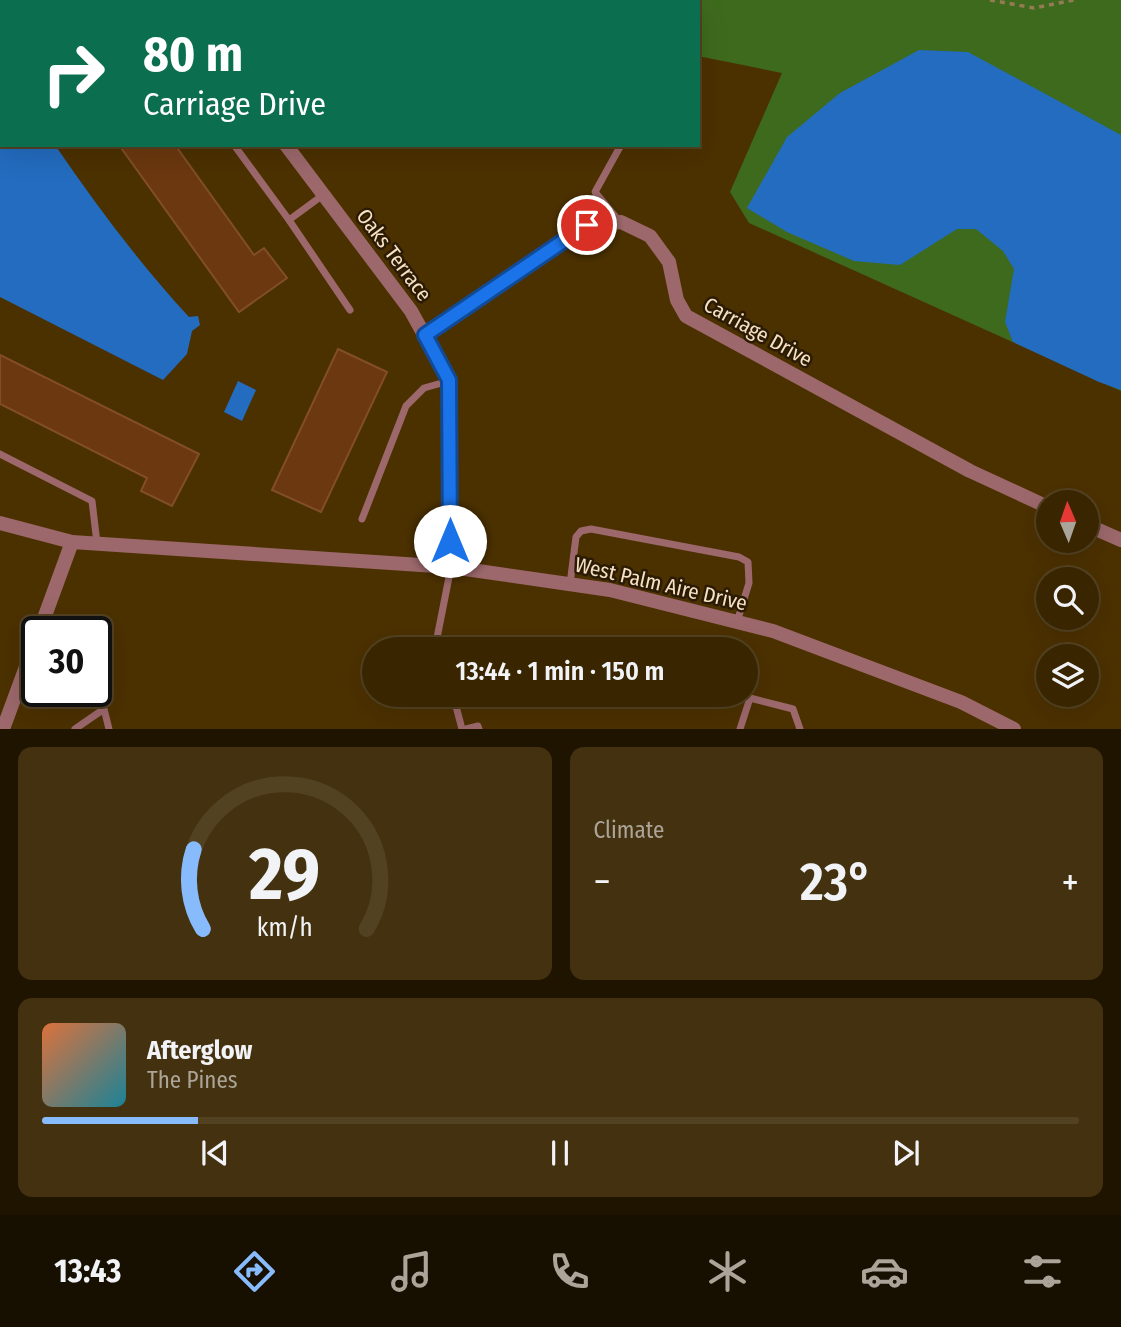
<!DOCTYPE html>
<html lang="en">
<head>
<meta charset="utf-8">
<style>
  :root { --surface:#392500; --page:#44310f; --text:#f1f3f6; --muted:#aba599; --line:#534222; --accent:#87bbfc }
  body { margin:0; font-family:"Fira Sans Condensed",sans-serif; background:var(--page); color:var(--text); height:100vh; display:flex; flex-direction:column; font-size:26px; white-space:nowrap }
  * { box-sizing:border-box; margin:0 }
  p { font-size:23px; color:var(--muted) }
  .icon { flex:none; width:38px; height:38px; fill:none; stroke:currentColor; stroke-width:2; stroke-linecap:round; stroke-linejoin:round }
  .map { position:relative; height:729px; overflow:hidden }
  .details { display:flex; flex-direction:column; gap:18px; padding:18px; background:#1f1400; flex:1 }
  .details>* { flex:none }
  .banner { position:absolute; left:0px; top:0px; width:700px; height:147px; box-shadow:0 7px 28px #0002,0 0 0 2px var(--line); background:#0b6e4f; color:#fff; overflow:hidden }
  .needle { width:46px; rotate:358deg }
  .controls { position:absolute; left:1036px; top:490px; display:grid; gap:14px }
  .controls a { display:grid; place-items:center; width:63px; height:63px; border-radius:50%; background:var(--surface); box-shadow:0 7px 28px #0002,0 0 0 2px var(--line); font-size:35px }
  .speed { position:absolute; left:21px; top:616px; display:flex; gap:14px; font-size:35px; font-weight:700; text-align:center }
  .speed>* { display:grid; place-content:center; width:91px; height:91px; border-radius:50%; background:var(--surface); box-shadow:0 7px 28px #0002,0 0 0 2px var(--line); line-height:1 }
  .speed .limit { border:4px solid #111; border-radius:10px; background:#fff; color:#111 }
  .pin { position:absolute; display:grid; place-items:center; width:60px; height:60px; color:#fff; margin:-30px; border:4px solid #fff; border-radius:50%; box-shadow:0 2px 7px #0007 }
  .me { position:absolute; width:77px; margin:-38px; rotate:0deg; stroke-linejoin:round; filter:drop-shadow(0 0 5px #0008) }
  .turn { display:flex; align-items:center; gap:24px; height:147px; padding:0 28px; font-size:32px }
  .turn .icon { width:91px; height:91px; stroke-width:2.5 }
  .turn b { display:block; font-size:49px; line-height:60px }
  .big { font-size:52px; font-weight:600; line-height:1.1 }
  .details .card { flex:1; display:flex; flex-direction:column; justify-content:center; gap:10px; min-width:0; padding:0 24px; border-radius:14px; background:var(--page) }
  .details .dial { align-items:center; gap:0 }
  .dial svg { height:182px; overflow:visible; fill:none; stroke:var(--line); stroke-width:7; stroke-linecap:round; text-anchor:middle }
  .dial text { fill:var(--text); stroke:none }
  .song { display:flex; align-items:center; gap:21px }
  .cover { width:84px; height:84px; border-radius:10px; background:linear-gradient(135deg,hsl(20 70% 55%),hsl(190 70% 35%)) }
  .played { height:7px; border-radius:4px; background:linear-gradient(90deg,var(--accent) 15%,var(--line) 15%) }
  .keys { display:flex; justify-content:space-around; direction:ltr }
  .heat { display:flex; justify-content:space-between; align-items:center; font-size:38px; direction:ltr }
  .details .tiles { flex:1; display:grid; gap:18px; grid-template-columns:1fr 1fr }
  .card:last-child { grid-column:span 2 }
  .trip { position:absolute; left:362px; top:637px; width:396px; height:70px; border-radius:35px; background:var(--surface); box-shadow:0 7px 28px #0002,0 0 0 2px var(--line); font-weight:600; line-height:70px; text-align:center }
  .dock { display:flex; height:112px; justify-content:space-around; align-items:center; background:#170f00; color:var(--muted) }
  .dock .icon { width:49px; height:49px }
  .dock .active { color:var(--accent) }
  .dock b { font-size:32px; color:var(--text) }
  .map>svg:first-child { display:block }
</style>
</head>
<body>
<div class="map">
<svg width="1121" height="729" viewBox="0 0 1121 729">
  <rect width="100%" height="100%" fill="#4c3100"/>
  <polygon fill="#3e6a1e" points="642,0 1121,0 1121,391 749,223 730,192 782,73 698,56 698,2"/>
  <g fill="#236cbf">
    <polygon points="919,50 968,52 1121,135 1121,390 1099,382 1013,342 1005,322 1014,269 1003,251 976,229 957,229 900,265 854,261 787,232 747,208 787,137 840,93"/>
    <path d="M0,74H2V145H55C96,205 140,264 189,317L198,316L200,325L192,331L187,354L163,380L0,297Z"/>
    <polygon points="238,381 256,390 242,421 224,412"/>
  </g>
  <g fill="#6b380f" stroke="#824e27" stroke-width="2">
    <polygon points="0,0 85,0 85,2 2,2 0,28"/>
    <polygon points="119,145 175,145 254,255 264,248 287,278 239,312"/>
    <polygon points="338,349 387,372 321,512 272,490"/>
    <polygon points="0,355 199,454 172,506 141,491 147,478 0,404"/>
  </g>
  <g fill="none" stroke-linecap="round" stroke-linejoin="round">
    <polyline stroke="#947b53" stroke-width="3.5" stroke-dasharray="5 5" stroke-linecap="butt" points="990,0 1034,8 1074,0"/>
    <g stroke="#9c686c" stroke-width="7">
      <polyline points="234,145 289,220 323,195"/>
      <polyline points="289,220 350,310"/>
      <polyline points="620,222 595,192 621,145"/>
      <polyline points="0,454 92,501 97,543"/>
      <polyline points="362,519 406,406 424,388 449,381"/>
      <polyline points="570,584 576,537 581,531 591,529 739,557 748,562 749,583 737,622"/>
      <polyline points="441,649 437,638 451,567"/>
      <polyline points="453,695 462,729"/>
      <polyline points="75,729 104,709 109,729"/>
      <polyline points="466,729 478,726 479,729"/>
      <polyline points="740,729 750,698 793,709 800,729"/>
    </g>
    <g stroke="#9c686c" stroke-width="14">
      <polyline points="184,0 185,2"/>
      <polyline points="499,2 500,0"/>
      <polyline points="286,145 411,311 449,380 451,567"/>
      <polyline points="425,335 587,225 621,222 650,236 669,262 677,300 686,316 970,471 1048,507"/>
      <polyline points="0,523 72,542 451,567 610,590 773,631 961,702 1014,729"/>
      <polyline points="1087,525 1121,540"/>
      <polyline points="39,632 72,542"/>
      <polyline points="3,729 37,637"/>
    </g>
  </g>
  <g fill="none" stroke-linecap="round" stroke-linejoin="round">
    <g stroke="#114b97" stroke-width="18">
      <polyline id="route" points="450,541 449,380 425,335 587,225"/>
    </g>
    <use href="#route" stroke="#1a73e8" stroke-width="12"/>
  </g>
  <g text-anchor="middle" stroke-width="5" stroke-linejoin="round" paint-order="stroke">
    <g font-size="21" fill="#f7e1c5" stroke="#2b1b04">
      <text transform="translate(394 255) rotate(53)" y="7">Oaks Terrace</text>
      <text transform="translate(758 332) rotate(29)" y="7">Carriage Drive</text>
      <text transform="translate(661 584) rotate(13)" y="7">West Palm Aire Drive</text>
    </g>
  </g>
</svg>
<div class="controls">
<a><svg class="needle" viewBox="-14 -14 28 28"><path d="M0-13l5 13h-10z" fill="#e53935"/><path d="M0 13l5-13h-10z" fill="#aba599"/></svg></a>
<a><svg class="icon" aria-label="search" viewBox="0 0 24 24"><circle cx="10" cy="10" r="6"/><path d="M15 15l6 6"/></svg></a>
<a><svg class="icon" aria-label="layers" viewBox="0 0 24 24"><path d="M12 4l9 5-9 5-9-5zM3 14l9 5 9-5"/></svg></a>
</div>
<div class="speed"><div class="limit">30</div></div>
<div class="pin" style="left:587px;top:225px;background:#d93025"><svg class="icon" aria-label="arrive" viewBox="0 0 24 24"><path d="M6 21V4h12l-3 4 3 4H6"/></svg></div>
<svg class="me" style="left:450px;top:541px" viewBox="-20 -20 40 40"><circle r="19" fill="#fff"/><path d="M0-13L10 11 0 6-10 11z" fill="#1a73e8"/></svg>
<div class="trip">13:44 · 1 min · 150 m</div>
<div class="banner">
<div class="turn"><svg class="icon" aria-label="right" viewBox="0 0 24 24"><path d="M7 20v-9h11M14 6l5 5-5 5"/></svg><div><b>80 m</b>Carriage Drive</div></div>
</div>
</div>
<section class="details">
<div class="tiles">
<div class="card dial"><svg viewBox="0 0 100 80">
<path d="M14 69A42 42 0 1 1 86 69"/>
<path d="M14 69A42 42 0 0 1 10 34" stroke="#87bbfc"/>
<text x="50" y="56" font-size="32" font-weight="700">29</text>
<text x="50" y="72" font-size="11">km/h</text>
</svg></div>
<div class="card"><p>Climate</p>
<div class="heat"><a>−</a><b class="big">23°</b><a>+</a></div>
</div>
<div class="card">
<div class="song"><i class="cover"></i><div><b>Afterglow</b><p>The Pines</p></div></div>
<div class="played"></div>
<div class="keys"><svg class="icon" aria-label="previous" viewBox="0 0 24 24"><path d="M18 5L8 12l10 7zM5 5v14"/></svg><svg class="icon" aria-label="pause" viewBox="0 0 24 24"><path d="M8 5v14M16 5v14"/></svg><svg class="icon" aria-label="next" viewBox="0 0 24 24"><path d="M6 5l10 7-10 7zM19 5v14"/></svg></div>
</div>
</div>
</section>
<nav class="dock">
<b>13:43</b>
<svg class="icon active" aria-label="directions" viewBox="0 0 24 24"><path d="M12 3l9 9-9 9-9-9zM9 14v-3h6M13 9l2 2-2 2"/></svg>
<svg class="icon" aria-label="music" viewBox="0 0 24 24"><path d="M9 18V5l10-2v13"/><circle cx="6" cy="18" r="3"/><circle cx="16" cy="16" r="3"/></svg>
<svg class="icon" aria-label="phone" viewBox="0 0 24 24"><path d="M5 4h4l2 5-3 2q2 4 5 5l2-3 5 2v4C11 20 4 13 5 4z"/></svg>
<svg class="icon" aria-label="climate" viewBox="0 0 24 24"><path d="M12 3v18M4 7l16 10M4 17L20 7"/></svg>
<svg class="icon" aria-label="car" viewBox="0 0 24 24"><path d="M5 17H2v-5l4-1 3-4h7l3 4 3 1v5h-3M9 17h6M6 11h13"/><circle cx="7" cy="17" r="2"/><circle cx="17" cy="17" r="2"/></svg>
<svg class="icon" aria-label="filters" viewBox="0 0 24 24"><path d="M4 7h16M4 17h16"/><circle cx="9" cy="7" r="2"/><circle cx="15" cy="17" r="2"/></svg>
</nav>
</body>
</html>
